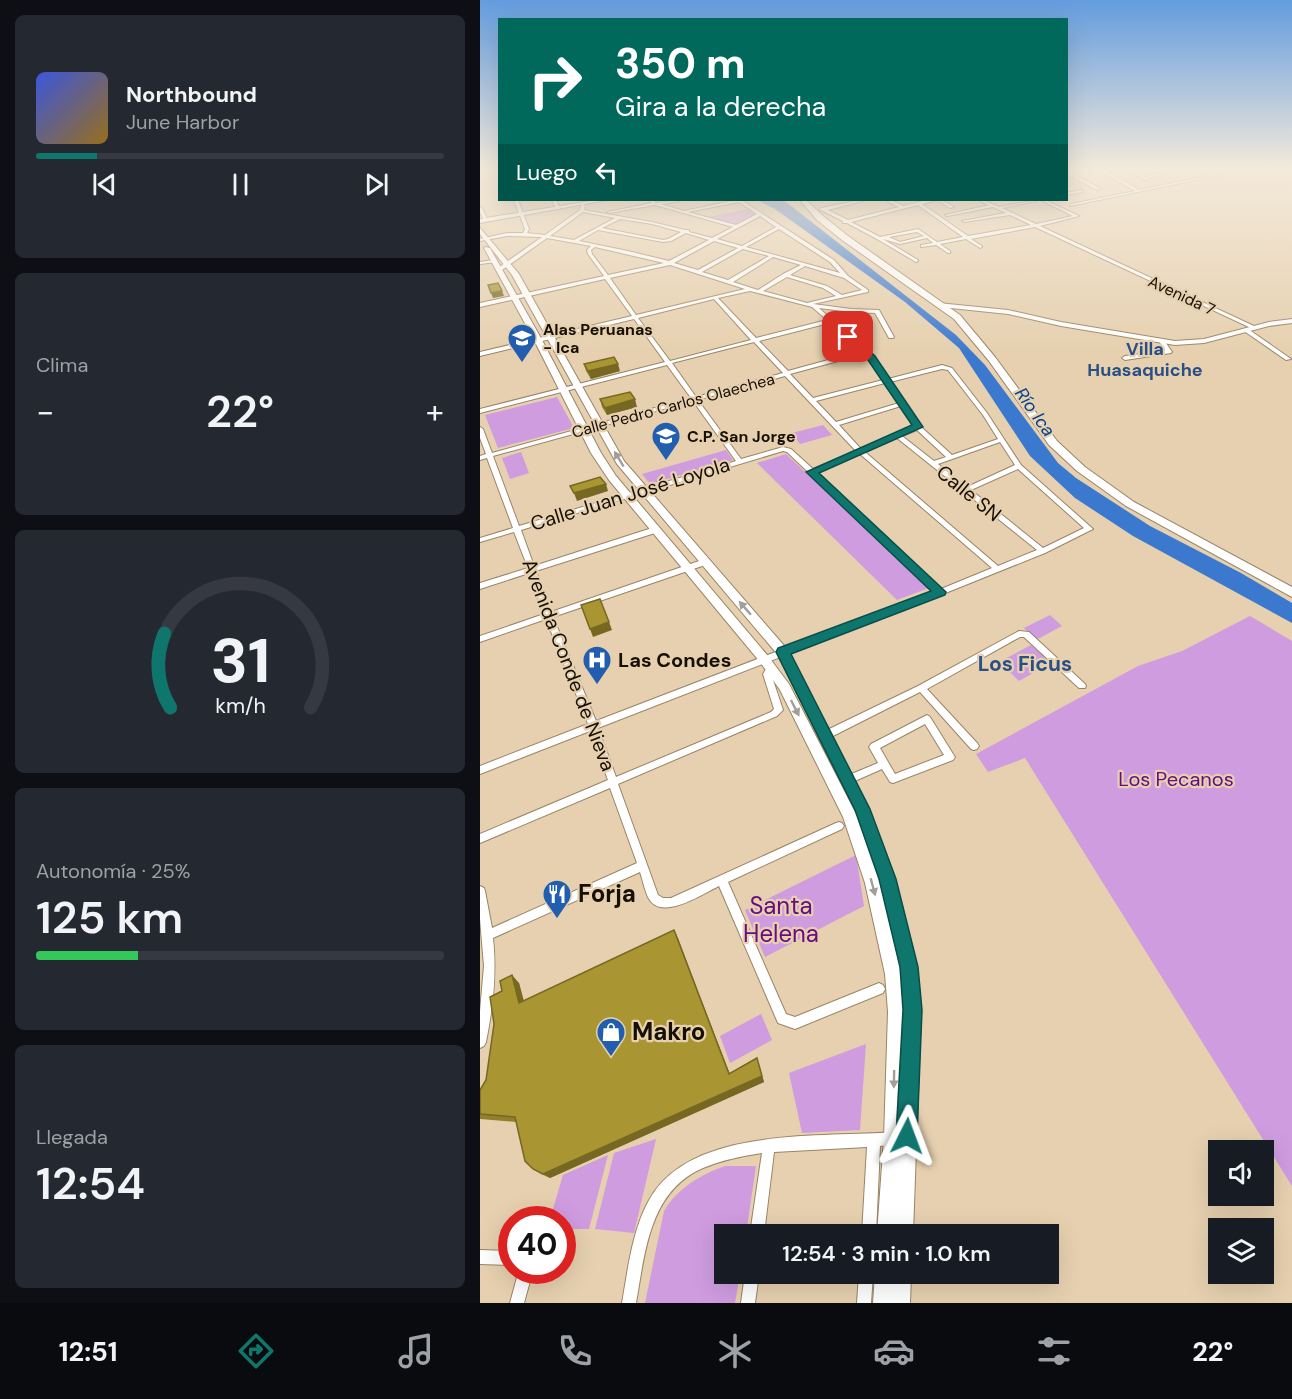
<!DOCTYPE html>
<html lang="es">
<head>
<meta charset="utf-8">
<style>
  :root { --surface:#171b24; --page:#242831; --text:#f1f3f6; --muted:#9ea1a6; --line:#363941; --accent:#0f766e }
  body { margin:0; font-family:"DM Sans",sans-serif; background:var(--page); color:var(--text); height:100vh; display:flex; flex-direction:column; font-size:22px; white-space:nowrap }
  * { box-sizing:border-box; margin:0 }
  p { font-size:20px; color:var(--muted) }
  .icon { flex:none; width:33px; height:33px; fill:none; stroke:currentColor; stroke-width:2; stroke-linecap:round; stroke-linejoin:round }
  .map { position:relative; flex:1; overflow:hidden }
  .sheet { display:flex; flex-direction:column; gap:15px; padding:15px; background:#0d0f14; width:480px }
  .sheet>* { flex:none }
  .top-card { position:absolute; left:18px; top:18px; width:570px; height:183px; border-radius:0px; box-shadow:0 6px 24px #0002; background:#00695c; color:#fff; overflow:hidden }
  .fabs { position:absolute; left:728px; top:1140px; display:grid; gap:12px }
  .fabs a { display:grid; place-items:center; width:66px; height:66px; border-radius:0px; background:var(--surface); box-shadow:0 6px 24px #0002; font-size:30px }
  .speed { position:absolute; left:18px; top:1206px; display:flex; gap:12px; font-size:30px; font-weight:700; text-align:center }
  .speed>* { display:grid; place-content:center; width:78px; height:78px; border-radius:50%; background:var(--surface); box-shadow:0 6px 24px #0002; line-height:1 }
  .speed .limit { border:9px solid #d22; background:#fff; color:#111 }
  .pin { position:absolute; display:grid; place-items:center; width:51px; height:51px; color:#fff; margin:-26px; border-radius:12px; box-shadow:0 3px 9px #0006 }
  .me { position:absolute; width:66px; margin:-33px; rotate:3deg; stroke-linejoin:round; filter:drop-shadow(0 0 4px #0008) }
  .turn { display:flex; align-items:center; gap:21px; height:126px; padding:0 18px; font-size:27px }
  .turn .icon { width:78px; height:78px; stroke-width:2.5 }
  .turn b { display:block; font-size:42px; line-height:51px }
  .then { display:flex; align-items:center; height:57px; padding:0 18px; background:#0003; gap:12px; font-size:22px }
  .big { font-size:45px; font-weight:600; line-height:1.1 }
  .sheet .card { flex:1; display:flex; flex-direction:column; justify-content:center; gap:9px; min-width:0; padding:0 21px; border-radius:9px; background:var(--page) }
  .sheet .dial { align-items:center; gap:0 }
  .dial svg { height:156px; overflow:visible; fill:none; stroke:var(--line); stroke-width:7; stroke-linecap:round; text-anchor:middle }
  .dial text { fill:var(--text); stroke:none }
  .song { display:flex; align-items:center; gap:18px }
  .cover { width:72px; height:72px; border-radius:9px; background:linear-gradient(135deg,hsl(230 70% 55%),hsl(40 70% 35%)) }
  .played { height:6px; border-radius:3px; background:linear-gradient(90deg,var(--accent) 15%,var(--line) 15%) }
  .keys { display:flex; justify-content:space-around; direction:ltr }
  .heat { display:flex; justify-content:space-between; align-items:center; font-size:33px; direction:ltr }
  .charge { height:9px; border-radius:4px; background:linear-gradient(90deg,#34c759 25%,var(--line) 0) }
  .trip { position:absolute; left:234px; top:1224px; width:345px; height:60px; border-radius:0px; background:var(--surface); box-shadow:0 6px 24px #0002; font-weight:600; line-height:60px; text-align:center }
  .tab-bar { display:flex; height:96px; justify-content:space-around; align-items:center; background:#090b0e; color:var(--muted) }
  .tab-bar .icon { width:42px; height:42px }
  .tab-bar .current { color:var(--accent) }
  .tab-bar b { font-size:27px; color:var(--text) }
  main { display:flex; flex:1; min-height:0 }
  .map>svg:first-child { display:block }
</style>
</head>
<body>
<main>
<section class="sheet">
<div class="card">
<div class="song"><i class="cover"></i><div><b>Northbound</b><p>June Harbor</p></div></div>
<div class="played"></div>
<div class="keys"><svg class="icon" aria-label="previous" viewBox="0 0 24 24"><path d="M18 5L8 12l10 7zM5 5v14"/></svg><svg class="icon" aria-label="pause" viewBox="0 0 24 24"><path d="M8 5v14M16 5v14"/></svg><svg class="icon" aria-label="next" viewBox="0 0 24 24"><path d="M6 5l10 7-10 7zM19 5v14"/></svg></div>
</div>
<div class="card"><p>Clima</p>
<div class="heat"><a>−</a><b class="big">22°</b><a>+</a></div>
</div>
<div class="card dial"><svg viewBox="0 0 100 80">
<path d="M14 69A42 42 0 1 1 86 69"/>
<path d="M14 69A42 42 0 0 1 11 31" stroke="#0f766e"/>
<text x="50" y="56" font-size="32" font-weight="700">31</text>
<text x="50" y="72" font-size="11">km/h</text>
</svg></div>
<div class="card"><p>Autonomía · 25%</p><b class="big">125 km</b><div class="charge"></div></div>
<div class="card"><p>Llegada</p><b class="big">12:54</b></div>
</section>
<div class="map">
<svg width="812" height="1303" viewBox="0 0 812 1303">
  <rect width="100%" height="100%" fill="#e6d0af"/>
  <g fill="#cf9ce0">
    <polygon points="269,209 276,214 256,225 227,217"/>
    <polygon points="77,397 94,428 18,448 5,415"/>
    <polygon points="343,425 352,435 320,444 312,433"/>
    <polygon points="246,450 253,460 170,484 162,474"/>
    <polygon points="41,452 49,473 30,479 22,458"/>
    <polygon points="306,454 449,588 417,600 277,463"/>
    <polygon points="570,615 582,626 556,640 544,628"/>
    <polygon points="770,616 812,641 812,1186 545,758 508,772 496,754 658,666 702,651"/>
    <polygon points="551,645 571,663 539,681 519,662"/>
    <polygon points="376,855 384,906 285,957 265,910"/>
    <polygon points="281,1014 292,1040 250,1063 240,1036"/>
    <polygon points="386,1044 380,1130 322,1133 309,1073"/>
    <polygon points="176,1139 154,1233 115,1229 134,1153"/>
    <polygon points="128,1155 109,1229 83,1229 82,1220 70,1219 83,1175"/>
    <path d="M245,1166H276L266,1234H244V1274H260L255,1303H165L184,1211C198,1188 220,1175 245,1166Z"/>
  </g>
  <polygon fill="#3b79cf" points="277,200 301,200 306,202 476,335 505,365 578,463 596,478 670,526 761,573 812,603 812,623 653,536 595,498 550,456 479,348 425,302 295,209"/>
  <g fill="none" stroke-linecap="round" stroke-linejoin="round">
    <g stroke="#998466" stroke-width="2">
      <g id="street">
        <polygon points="617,169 623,169 659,190 752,171 754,172 590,206 591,204 655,191"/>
        <polygon points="645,169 651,169 665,177 700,169 710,169 668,178 670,180 668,181"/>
        <polygon points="586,170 619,188 620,189 617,190 586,173"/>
        <polygon points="602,190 603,192 586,195 586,193"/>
        <path d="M34,200H38L49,229L47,233L65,235L100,210L101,205L103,204L105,205L104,210L172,222L205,230H209V232L232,238L253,227L175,205L129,213L127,212L172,203L169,200H173L176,203L200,200L199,201L181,204L204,211L256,200H261L354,260L368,276L388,290V292L333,304L371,309L399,310L414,337L413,338H409L395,313L371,312L339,308L393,357L408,379L462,365L472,368L507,413L541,465L613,529L565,553L463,594L118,728L136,777L291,712L294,709L283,674L288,666H294L295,668L291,674L303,710L297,716L138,784L178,895L183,898H191L356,823L359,822L362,823L364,826L362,829L248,882L306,1014L315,1017L399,983L403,985L405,989L403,993L315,1029L298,1023L239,886C223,894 182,921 169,899C165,892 163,881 160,872L13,938C17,974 13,1007 6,1042L4,1046L0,1048V1011L4,966L0,919V886L4,888L5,891L12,928L157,863L130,788L0,843V834L128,780L110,731L0,774V766L108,724L66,619L0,642V636L64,614L49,573L0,589V583L48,568L34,532L0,542V538L33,528L7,458L0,460V456L6,454L0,438V427L3,429L12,453L211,398L187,365L0,413V409L185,362L154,319L0,356V352L152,316L125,279L0,307V303L124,276L108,254L107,250L111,246L67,238L22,270H18V268L62,237L27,236L0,241V239L27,233H43L45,229ZM259,202L277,214L256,225L208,212ZM103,212L135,218L94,240L70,236ZM280,216L296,227L262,246L237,239ZM140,219L172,224L201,232L188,239L183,240L122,228ZM299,229L350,262L360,273L266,247ZM118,230L183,242L191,241L206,233L229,240L189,261L148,251L99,241ZM234,241L258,248L218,270L194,263ZM115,247L184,263L128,275L112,254L111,250ZM263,249L289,256L248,280L222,272ZM293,257L321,265L303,274L278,290L253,282ZM190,265L265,289L156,315L130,278ZM325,266L364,278L382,290L362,295L347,286L310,275ZM307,277L343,288L356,296L327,303L283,291ZM270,291L332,307L347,320L276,338L238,298ZM234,299L271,340L190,361L158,318ZM349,323L381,351L308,371L279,341ZM274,342L303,373L216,397L192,363ZM384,354L389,359L403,380L333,398L310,374ZM462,369L468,370L503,415L518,439L472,455L440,426L410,382ZM305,376L376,451L333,469L311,449L303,447L261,459L218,400ZM405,383L419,403L356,422L336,401ZM213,401L256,461L39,526L13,456ZM421,406L434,426L381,449L359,425ZM437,430L466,457L454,461L422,436ZM417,438L557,550L518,566L385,452ZM520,442L535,465L487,487L458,464ZM303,451L307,452L454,591L116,721L73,617L228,564L229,562L228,560H222L71,612L56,571L178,532L179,530L178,528H172L54,566L41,530ZM380,454L512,568L461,589L336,472ZM538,469L604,528L563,548L491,490Z"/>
        <polygon points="72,200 76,200 80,209 76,209"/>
        <path d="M381,200H386L348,210L368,220L419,207L407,201L406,200H410L424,206C445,201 455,194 474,207L470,208L457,200L442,204L488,236L551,225L530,215L484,222L482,221L526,213L513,207L467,216L465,215L509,205L500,201L499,200H503L519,207L557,200L556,201L522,208L556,224L593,216L561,200H565L599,216L560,226L776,327L771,328L555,227L491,239L502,246V247L500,248L486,239L460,244L470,251V253H468L456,245L441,247V245L453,243L447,238L420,244L403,239L438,260V261L436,262L397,239L367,223H363V221L343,211L339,210L341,208ZM438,205L483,237L457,242L438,229L400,237L371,222ZM437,232L444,236L420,242L409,237Z"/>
        <polygon points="0,207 2,208 8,221 4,220 0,212"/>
        <polygon points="14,260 16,260 16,262 0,264 0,262"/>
        <polygon points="764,329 768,329 811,359 806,360 764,331"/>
        <polygon points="682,339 684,340 692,352 691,353 645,360 642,358 645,356 685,351 679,341"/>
        <polygon points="539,631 549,632 605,684 606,686 605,688 599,688 544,637 540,637 447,689 497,743 499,746 497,749 494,750 491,749 440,692 349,738 346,739 343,738 341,735 343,732 438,686"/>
        <path d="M447,715L450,717L473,754L475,757L473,760L413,783L410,782L402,769L368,784L365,785L362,784L360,781L362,778L398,763L389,747L391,744ZM445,724L464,755L415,774L400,748Z"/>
        <path d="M415,1132L419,1134L421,1138L419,1142L415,1144L400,1146L396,1234H382L387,1147L294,1152L284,1234H270L282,1153C262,1156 242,1160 223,1168C169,1191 165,1253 156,1303H142C148,1269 152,1232 168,1202C208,1125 342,1138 415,1132Z"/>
        <polygon points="0,1250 32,1251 32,1265 0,1264"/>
        <polygon points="39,1270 53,1270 44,1303 30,1303"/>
        <polygon points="265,1274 279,1274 275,1303 261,1303"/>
        <polygon points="379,1274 393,1274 391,1303 377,1303"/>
      </g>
    </g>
    <g stroke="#998466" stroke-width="2">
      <g id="secondary">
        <polygon points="116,200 127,200 0,223 0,219"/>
        <polygon points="0,228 39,274 144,461 307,649 389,809 415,879 437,967 441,1010 433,1234 397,1234 404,1138 408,1012 405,974 385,883 363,817 300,690 280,662 129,480 111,453 54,340 4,248 5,247 10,248 62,340 121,453 136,476 288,656 309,684 377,816 401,883 421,974 424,1018 421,967 401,879 375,810 298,655 137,464 32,275 0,234"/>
        <polygon points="458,303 528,310 581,322 695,341 724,339 789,322 812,319 812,323 789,326 724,343 695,345 581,326 528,314 461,307 457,305"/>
        <polygon points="395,1274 431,1274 430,1303 393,1303"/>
      </g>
    </g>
    <g stroke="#998466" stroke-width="2">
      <polygon id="primary" points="320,200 326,200 343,216 368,236 480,315 515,357 577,441 605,467 654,502 812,587 812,597 646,506 597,471 569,445 509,361 474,319 362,240 337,220"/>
    </g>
    <use href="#street" fill="#fff" fill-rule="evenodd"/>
    <use href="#secondary" fill="#fff" fill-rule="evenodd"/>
    <use href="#primary" fill="#fff" fill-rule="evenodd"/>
  </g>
  <g fill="#91802b">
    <polygon points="104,364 140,371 111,379 106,371"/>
    <polygon points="120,399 157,407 127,415 122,407"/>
    <polygon points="194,930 250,1074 279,1065 284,1082 70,1178 61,1174 53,1169 36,1122 0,1119 0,1090 6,1080 22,991 39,983 44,1001"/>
  </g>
  <g fill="#766823">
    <polygon points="22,291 24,296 13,298 11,293"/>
    <polygon points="138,364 140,371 111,379 108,371"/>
    <polygon points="155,399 157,407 127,415 125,408"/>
    <polygon points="126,484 128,491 97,501 94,493"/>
    <polygon points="129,622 132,630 113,637 110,629"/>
    <polygon points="194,930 198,938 252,1081 249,1074"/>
    <polygon points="32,975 39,983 46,1011 39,1003"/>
    <polygon points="277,1058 284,1082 70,1178 63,1174 282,1076"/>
  </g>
  <g fill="#a99532" stroke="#766823" stroke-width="1.5">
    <polygon points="18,283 22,291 11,293 8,285"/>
    <polygon points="134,357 138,364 108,371 104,364"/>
    <polygon points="150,392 155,399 125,408 120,399"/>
    <polygon points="120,477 126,484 94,493 90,486"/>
    <polygon points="120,599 129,622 110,629 101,605"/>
    <polygon points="194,930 249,1074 277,1058 282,1076 63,1174 53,1169 45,1161 35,1117 0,1114 0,1090 6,1080 14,1024 10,997 22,991 20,981 32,975 39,1003"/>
  </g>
  <defs><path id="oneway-solid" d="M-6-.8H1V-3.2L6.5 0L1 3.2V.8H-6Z" transform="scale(1.5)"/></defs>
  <g fill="#a29f9b">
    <use href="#oneway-solid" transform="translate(139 459) rotate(-121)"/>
    <use href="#oneway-solid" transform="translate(265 608) rotate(-131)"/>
    <use href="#oneway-solid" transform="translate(315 708) rotate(63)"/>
    <use href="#oneway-solid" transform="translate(393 887) rotate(75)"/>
    <use href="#oneway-solid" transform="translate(414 1079) rotate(91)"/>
  </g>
  <linearGradient id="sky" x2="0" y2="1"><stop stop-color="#639cde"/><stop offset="0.48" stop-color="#f4eadb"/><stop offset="1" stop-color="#f4eadb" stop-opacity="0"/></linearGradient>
  <rect width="812" height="352" fill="url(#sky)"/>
  <polygon fill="#0f766e" stroke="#0a4d48" stroke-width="1.5" points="364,335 371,335 395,356 443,427 339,473 466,592 465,595 311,654 390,809 416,879 438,967 442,1010 437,1136 434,1143 427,1146 420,1143 416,1136 423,1010 420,967 399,879 375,810 296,652 298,648 451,591 326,472 432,425 388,360 364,339"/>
  <defs>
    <g id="university-pin" transform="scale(1.5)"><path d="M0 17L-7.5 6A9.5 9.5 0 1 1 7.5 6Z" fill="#225eb0" stroke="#e6d0af"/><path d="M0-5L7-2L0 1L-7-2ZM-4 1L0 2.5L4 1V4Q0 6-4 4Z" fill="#fff"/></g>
    <g id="school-pin" transform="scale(1.5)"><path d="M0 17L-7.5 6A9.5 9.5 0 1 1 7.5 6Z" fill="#225eb0" stroke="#e6d0af"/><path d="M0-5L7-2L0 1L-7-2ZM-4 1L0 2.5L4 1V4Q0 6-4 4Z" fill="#fff"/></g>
    <g id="hospital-pin" transform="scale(1.5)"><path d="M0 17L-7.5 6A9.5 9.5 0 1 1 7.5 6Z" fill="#225eb0" stroke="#e6d0af"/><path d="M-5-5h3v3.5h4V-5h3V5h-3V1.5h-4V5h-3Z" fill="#fff"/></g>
    <g id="restaurant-pin" transform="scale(1.5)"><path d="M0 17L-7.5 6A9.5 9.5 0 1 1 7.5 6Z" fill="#225eb0" stroke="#e6d0af"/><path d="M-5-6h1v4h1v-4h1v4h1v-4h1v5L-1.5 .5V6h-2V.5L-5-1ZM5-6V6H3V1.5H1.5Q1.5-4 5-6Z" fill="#fff"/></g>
    <g id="shop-pin" transform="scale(1.5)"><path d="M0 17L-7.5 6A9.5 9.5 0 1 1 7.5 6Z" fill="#225eb0" stroke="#e6d0af"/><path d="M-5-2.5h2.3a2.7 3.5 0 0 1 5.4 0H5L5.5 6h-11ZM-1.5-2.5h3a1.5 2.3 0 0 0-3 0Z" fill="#fff"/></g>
  </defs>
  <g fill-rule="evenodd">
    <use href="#university-pin" x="42" y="338"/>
    <use href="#school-pin" x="186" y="436"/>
    <use href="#hospital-pin" x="117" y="660"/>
    <use href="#restaurant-pin" x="77" y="894"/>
    <use href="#shop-pin" x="131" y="1032"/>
  </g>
  <g text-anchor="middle" stroke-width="4.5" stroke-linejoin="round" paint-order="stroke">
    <g font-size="16" fill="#160f04" stroke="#e6d0af">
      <text transform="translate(702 295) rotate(25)" y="6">Avenida 7</text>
      <text transform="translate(193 405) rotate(-15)" y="6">Calle Pedro Carlos Olaechea</text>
    </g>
    <g font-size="16" font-weight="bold" fill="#160f04" stroke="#e6d0af" text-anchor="start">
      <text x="63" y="335">Alas Peruanas<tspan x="63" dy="18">- Ica</tspan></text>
      <text x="207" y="442">C.P. San Jorge</text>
    </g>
    <g font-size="18" font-weight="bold" fill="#294f85" stroke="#e6d0af">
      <text x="665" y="355">Villa<tspan x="665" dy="21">Huasaquiche</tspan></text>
    </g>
    <g font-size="18" font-style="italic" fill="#00418f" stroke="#e6d0af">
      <text transform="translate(555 412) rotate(55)" y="6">Río Ica</text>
    </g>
    <g font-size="20" fill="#160f04" stroke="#e6d0af">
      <text transform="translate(489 493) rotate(39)" y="7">Calle SN</text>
      <text transform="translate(150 494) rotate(-17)" y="7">Calle Juan José Loyola</text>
      <text transform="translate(89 665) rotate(69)" y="7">Avenida Conde de Nieva</text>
    </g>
    <g font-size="20" font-weight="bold" fill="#160f04" stroke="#e6d0af" text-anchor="start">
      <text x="138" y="667">Las Condes</text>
    </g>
    <g font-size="20" fill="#680d80" stroke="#e6d0af">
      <text x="696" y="786">Los Pecanos</text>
    </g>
    <g font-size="21" font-weight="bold" fill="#294f85" stroke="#e6d0af">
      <text x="545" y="671">Los Ficus</text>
    </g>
    <g font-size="24" font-weight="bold" fill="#160f04" stroke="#e6d0af" text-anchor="start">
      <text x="98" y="902">Forja</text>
      <text x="152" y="1040">Makro</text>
    </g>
    <g font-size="24" fill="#680d80" stroke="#e6d0af">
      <text x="301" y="914">Santa<tspan x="301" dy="28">Helena</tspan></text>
    </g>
  </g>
</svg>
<div class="fabs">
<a><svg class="icon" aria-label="sound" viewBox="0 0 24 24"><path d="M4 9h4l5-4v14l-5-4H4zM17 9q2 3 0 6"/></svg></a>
<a><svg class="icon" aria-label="layers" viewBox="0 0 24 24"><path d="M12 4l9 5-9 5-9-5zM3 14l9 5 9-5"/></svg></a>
</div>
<div class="speed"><div class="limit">40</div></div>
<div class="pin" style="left:368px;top:337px;background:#d93025"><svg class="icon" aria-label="arrive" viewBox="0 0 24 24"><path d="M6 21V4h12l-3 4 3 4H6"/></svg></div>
<svg class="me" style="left:427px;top:1136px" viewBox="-20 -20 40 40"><path d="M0-17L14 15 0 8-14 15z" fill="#0f766e" stroke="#fff" stroke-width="4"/></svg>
<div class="trip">12:54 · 3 min · 1.0 km</div>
<div class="top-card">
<div class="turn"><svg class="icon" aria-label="right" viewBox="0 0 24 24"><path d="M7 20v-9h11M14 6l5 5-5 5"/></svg><div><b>350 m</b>Gira a la derecha</div></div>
<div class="then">Luego<svg class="icon" aria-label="left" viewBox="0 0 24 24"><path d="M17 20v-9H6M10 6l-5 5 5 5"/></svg></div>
</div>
</div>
</main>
<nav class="tab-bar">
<b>12:51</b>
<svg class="icon current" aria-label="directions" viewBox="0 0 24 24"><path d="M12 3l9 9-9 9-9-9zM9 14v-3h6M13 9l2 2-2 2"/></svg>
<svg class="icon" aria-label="music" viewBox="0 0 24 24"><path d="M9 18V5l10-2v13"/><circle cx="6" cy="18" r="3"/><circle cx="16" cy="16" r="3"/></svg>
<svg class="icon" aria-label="phone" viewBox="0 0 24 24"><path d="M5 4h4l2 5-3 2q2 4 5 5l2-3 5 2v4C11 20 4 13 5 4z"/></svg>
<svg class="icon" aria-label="climate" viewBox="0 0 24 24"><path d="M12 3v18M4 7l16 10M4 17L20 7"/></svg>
<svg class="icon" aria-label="car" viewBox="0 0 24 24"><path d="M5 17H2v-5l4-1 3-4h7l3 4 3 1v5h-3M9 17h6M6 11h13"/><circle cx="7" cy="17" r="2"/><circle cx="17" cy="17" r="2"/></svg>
<svg class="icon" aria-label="filters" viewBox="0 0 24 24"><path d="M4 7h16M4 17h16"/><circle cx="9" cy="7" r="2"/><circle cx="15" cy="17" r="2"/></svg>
<b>22°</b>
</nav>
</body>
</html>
